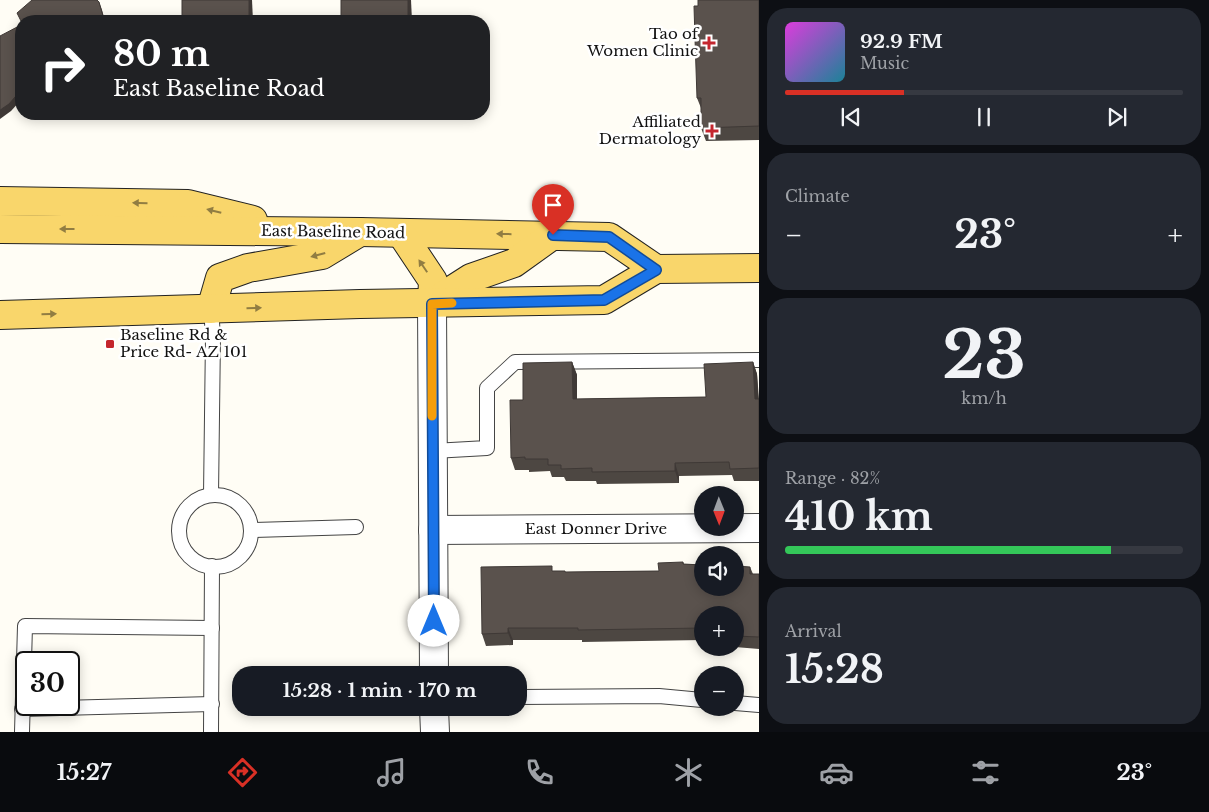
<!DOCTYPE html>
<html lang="en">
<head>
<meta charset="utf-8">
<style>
  :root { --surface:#171b24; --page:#242831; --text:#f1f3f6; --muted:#9ea1a6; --line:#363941; --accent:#d93025 }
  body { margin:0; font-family:"Libre Baskerville",serif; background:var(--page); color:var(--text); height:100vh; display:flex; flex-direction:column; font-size:19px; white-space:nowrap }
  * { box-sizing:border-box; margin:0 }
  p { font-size:16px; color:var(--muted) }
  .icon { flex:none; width:28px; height:28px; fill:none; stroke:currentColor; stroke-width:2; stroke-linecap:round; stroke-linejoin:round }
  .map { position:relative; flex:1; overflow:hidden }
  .drawer { display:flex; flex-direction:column; gap:8px; padding:8px; background:#0d0f14; width:450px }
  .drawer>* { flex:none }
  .top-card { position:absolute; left:15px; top:15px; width:475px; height:105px; border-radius:20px; box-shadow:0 2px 12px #0003; background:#202124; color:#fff; overflow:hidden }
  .needle { width:32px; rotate:179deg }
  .controls { position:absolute; left:694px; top:486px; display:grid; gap:10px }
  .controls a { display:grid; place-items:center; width:50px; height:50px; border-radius:50%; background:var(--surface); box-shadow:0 2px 12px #0003; font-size:25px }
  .speed { position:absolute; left:15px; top:651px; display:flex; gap:10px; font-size:25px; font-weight:700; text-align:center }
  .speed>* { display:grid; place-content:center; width:65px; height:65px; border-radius:50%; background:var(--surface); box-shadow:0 2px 12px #0003; line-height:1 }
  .speed .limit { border:2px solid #111; border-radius:8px; background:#fff; color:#111 }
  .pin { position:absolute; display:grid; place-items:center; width:42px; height:42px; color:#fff; margin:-51px -21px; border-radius:50% 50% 50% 0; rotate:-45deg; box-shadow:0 0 5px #0007 }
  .pin .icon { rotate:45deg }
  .me { position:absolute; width:55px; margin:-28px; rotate:0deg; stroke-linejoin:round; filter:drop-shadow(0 0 4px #0008) }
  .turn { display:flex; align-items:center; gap:18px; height:105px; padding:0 15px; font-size:22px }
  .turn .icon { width:65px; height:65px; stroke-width:2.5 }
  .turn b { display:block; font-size:35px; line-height:42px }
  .big { font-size:38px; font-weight:700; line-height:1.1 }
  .drawer .widget { flex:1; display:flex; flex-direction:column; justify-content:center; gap:8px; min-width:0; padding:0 18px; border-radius:20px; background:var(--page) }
  .drawer .dial { align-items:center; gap:0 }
  .dial b { font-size:65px; line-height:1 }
  .song { display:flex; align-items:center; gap:15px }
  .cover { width:60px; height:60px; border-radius:8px; background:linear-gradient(135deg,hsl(300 70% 55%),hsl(190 70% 35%)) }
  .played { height:5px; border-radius:2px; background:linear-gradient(90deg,var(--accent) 30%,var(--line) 30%) }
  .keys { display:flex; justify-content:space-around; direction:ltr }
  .heat { display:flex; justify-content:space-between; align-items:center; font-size:28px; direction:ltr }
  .charge { height:8px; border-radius:4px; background:linear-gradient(90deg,#34c759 82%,var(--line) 0) }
  .trip { position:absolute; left:232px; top:666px; width:295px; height:50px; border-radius:20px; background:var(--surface); box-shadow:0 2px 12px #0003; font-weight:700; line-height:50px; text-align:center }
  .tabs { display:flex; height:80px; justify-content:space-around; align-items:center; background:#090b0e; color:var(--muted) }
  .tabs .icon { width:35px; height:35px }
  .tabs .active { color:var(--accent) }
  .tabs b { font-size:22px; color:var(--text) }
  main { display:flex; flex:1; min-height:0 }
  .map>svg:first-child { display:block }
</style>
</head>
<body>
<main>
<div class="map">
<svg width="759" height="732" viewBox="0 0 759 732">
  <rect width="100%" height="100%" fill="#fffdf5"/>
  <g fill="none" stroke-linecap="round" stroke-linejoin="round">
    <g stroke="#444" stroke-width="16">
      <g id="lane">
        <polyline points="433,451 487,448 487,388 515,362 759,360"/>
        <polyline points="211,495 213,336 211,309"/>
        <circle cx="215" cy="531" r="36"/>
        <polyline points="251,530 356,527"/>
        <polyline points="519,697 659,696 702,700"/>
        <polyline points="735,703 759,705"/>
        <polyline points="22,709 212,704"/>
        <polyline points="22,732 25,626 212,628"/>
        <polyline points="211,732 212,566"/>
      </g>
    </g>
    <g stroke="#444" stroke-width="30">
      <g id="street">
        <polyline points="432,303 434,675"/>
        <polyline points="433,530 759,528"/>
        <polyline points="434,708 435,732"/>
      </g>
    </g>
    <g stroke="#222" stroke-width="30">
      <g id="primary">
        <polyline points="0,201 188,204 253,220"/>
        <polyline points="0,229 360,232 609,237 656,269"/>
        <polyline points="401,233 433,281 432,303"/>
        <polyline points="432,303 471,278 514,263 553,235"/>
        <polyline points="211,309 220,278 248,268 322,255 360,232"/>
        <polyline points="0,315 360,304 604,300 656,269 759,268"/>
      </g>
    </g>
    <use href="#lane" stroke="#fff" stroke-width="14"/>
    <use href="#street" stroke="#fff" stroke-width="28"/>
    <use href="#primary" stroke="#f9d66b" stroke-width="28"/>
  </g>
  <g fill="#4d4742">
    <polygon points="759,0 759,140 706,141 701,128 701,108 697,98"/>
    <polygon points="572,362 577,375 577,399 706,397 753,362 757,374 759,399 759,481 734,481 732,475 679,476 679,483 597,484 596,481 566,481 564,477 552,477 550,471 529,472 529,470 515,470 511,458 523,400"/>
    <polygon points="683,562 684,564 750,567 753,574 759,574 759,649 735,647 735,615 702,615 702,640 582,642 582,640 513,640 513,645 486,646 482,634 554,571 566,572 659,571"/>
  </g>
  <g fill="#3f3936">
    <polygon points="249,0 252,0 253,21 249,21"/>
    <polygon points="408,0 411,0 412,21 408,21"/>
    <polygon points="99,2 102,10 105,21 98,21"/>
    <polygon points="21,90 21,100 11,111 0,119 0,110"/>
    <polygon points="572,362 577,375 577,412 573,399"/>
    <polygon points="753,362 757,374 759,411 755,399"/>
    <polygon points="675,463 679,476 679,483 675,471"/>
    <polygon points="508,628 513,640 513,645 508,633"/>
  </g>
  <g fill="#5a524d" stroke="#3f3936">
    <polygon points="32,0 97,0 99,2 103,16 98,21 21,21 17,13"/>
    <rect x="182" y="0" width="67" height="21"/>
    <rect x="341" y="0" width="67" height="21"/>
    <polygon points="698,0 759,0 759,126 701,128 701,98 697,98 695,39 694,6 698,6"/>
    <polygon points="21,25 21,90 9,104 0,110 0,36"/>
    <polygon points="572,362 573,399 706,397 704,364 753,362 755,399 759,399 759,468 730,469 729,462 675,463 675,471 592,472 592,468 561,469 561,465 548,465 548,459 525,459 525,457 511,458 510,400 523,400 523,363"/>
    <polygon points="683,562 683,564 702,565 702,588 735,588 735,566 750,567 750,574 759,574 759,637 735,636 735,615 702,615 702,628 578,630 578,628 508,628 508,633 482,634 481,567 552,566 552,571 565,571 565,572 659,571 658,563"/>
  </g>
  <defs><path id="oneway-solid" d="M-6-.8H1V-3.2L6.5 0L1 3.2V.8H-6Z" transform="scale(1.25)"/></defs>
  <g fill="#917d42">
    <use href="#oneway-solid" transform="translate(140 203) rotate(-179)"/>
    <use href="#oneway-solid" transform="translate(214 211) rotate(-166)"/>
    <use href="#oneway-solid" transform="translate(67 229) rotate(-180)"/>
    <use href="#oneway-solid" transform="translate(504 234) rotate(-179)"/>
    <use href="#oneway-solid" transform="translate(318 255) rotate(165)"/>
    <use href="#oneway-solid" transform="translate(423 266) rotate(-124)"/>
    <use href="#oneway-solid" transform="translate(254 308) rotate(-2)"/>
    <use href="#oneway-solid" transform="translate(49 314) rotate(-2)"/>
  </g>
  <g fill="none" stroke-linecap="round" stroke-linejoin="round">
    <g stroke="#114b97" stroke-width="12">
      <polyline id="route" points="434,621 432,304 604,300 656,270 609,237 553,235"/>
    </g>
    <use href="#route" stroke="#1a73e8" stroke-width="9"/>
    <polyline stroke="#f59e0b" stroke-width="9" points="432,416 432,304 452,303"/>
  </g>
  <g fill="#c4262e" stroke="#fff" stroke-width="2">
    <path d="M706.5 35.5h5v5h5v5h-5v5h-5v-5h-5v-5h5z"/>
    <path d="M709.5 123.5h5v5h5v5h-5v5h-5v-5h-5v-5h5z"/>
    <rect x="105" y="339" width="10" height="10" rx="2.5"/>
  </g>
  <g text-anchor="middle" stroke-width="5" stroke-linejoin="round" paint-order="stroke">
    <g font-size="15" fill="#111" stroke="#fff" text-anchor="end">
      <text x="698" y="39">Tao of<tspan x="698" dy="17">Women Clinic</tspan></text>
      <text x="701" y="127">Affiliated<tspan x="701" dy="17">Dermatology</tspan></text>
      <text x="120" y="340" text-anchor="start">Baseline Rd &amp;<tspan x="120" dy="17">Price Rd- AZ 101</tspan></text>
    </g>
    <g font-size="15" fill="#111" stroke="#fff">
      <text transform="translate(333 232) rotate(1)" y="5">East Baseline Road</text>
      <text x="596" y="534">East Donner Drive</text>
    </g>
  </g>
</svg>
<div class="controls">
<a><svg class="needle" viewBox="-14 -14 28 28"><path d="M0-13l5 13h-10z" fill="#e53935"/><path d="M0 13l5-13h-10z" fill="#9ea1a6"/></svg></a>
<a><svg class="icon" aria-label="sound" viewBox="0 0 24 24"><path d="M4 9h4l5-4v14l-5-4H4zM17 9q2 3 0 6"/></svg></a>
<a>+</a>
<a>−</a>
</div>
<div class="speed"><div class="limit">30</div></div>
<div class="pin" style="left:553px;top:235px;background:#d93025"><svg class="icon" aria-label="arrive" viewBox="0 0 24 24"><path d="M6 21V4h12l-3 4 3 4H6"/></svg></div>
<svg class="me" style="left:434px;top:621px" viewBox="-20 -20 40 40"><circle r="19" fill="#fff"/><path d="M0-13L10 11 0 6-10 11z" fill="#1a73e8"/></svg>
<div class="trip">15:28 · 1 min · 170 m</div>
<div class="top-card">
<div class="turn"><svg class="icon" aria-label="right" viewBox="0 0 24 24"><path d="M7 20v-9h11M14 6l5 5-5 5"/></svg><div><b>80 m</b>East Baseline Road</div></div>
</div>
</div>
<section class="drawer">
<div class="widget">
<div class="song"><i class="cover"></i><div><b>92.9 FM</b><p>Music</p></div></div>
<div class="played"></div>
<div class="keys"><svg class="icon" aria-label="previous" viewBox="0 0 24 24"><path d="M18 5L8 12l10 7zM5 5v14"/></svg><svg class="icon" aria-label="pause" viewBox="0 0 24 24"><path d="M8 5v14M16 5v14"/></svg><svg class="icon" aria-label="next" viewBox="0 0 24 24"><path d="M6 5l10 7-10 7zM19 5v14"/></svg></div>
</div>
<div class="widget"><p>Climate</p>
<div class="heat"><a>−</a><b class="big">23°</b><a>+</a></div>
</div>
<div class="widget dial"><b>23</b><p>km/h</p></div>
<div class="widget"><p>Range · 82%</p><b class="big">410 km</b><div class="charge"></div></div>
<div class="widget"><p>Arrival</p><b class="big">15:28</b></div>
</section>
</main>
<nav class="tabs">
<b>15:27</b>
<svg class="icon active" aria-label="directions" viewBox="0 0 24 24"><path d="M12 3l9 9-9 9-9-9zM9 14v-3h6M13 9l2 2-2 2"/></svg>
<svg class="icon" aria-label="music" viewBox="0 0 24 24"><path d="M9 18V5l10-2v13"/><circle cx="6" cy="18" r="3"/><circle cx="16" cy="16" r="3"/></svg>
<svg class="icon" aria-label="phone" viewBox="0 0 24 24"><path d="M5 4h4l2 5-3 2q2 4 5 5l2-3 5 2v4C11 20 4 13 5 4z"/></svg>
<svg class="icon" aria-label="climate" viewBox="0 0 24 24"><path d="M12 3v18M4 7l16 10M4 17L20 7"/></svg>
<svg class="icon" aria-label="car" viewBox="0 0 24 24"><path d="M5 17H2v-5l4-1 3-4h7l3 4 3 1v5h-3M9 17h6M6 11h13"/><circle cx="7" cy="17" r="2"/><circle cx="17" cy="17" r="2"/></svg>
<svg class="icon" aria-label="filters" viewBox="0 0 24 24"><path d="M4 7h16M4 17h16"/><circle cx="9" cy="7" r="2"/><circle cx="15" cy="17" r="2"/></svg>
<b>23°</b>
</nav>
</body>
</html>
